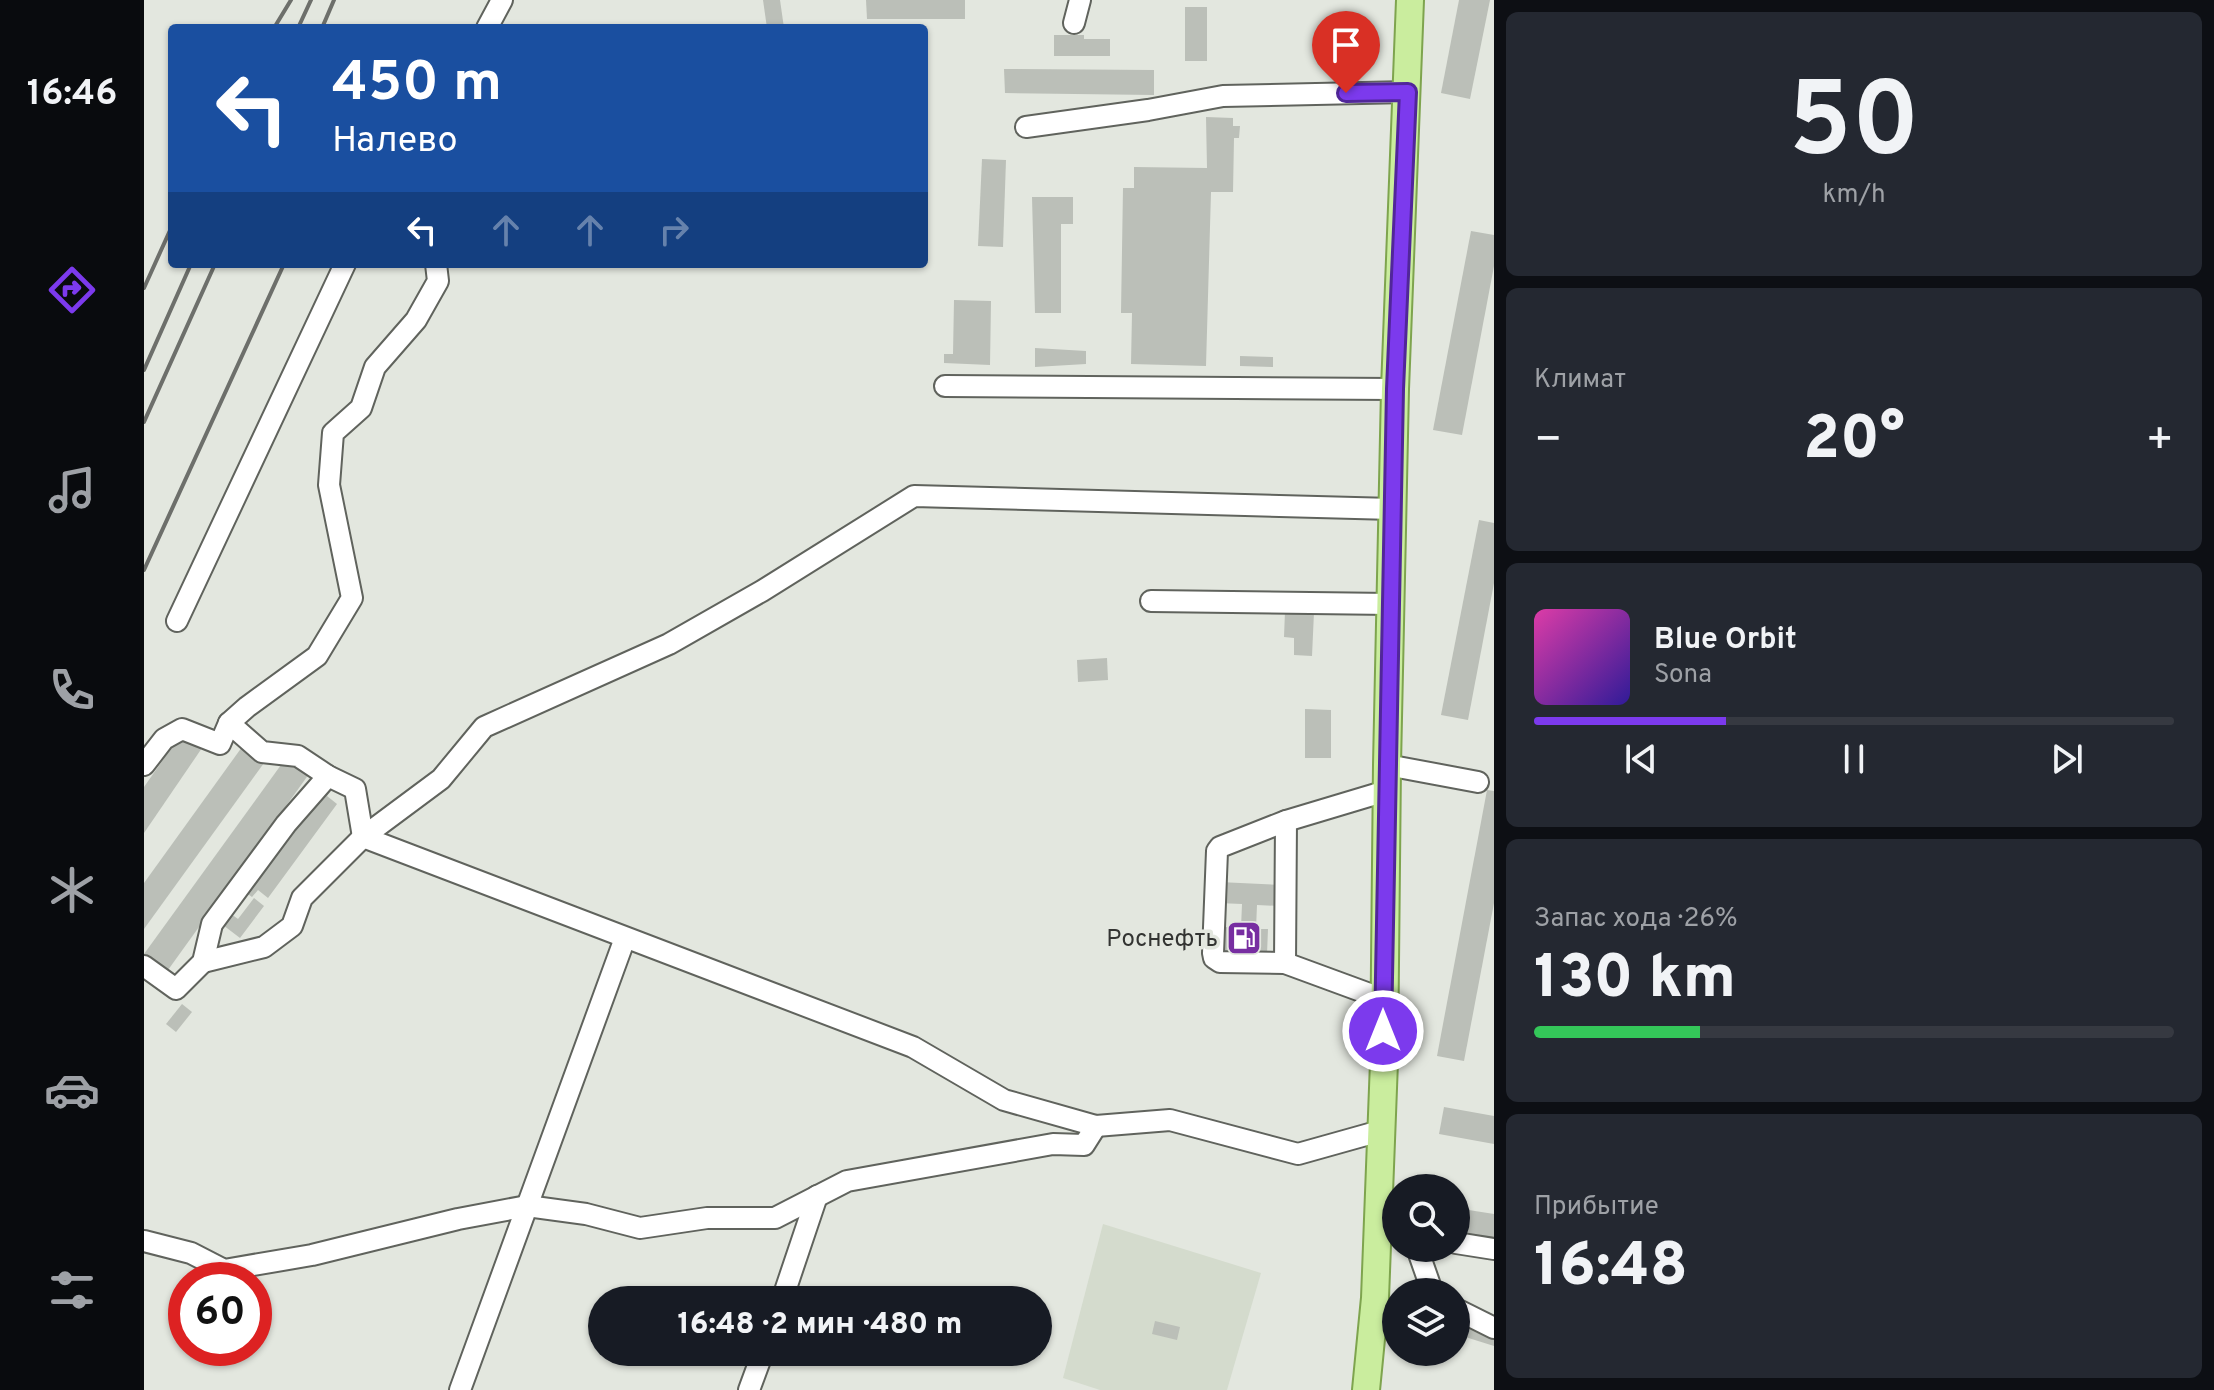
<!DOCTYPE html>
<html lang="ru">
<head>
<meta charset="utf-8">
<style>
  :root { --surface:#171b24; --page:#242831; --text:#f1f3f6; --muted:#9ea1a6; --line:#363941; --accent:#7c3aed }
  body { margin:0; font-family:Overpass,sans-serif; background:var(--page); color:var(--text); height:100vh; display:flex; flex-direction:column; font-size:30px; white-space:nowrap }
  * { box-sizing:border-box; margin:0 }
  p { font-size:26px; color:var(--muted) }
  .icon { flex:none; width:44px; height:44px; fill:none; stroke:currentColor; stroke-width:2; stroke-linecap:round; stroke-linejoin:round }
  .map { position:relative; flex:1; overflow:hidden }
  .side { display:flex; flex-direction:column; gap:12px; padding:12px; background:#0d0f14; width:720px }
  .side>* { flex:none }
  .banner { position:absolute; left:24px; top:24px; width:760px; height:244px; border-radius:8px; box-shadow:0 2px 6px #0004; background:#1a4fa0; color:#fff; overflow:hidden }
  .buttons { position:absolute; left:1238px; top:1174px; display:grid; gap:16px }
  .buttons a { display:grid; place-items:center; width:88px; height:88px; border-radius:50%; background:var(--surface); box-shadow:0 2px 6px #0004; font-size:40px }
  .speed { position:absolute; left:24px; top:1262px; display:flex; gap:16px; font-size:40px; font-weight:700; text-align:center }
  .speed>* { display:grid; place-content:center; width:104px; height:104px; border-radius:50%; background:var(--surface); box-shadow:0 2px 6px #0004; line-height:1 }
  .speed .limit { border:12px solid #d22; background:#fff; color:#111 }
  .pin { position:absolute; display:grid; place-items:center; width:68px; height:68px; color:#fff; margin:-82px -34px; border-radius:50% 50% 50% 0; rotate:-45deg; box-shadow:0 0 8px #0007 }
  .pin .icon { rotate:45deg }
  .me { position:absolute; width:88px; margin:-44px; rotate:0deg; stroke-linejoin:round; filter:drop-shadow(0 0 6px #0008) }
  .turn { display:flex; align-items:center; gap:28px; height:168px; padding:0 32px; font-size:36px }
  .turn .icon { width:104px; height:104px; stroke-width:2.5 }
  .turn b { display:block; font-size:56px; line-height:68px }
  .lanes { display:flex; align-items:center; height:76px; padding:0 32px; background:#0003; justify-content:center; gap:40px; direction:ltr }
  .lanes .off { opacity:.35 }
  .big { font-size:60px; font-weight:800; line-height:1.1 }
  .side .widget { flex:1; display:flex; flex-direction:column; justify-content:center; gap:12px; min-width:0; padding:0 28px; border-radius:12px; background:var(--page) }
  .side .dial { align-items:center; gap:0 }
  .dial b { font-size:104px; line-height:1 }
  .song { display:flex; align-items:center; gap:24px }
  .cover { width:96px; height:96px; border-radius:12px; background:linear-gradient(135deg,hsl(320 70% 55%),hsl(250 70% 35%)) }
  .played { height:8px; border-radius:4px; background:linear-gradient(90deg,var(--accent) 30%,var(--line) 30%) }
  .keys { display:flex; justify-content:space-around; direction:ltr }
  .heat { display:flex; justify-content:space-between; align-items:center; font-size:44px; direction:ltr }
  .charge { height:12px; border-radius:6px; background:linear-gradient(90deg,#34c759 26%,var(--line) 0) }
  .trip { position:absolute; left:444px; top:1286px; width:464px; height:80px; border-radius:40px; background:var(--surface); box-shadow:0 2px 6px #0004; font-weight:800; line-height:80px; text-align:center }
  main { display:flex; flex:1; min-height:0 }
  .menu { display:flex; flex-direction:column; width:144px; justify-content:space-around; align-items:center; background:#090b0e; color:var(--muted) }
  .menu .icon { width:56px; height:56px }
  .menu .selected { color:var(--accent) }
  .menu b { font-size:36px; color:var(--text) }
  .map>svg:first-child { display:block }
</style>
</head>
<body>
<main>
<nav class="menu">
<b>16:46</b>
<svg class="icon selected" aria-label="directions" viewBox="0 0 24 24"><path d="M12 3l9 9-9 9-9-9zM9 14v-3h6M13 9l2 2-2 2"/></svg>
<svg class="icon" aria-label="music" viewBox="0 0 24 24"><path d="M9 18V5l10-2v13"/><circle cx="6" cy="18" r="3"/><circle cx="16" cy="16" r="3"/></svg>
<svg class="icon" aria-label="phone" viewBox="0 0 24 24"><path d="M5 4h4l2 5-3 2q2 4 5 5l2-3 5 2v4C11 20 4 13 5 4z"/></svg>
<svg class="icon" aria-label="climate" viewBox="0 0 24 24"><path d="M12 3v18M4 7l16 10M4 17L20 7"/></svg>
<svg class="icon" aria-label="car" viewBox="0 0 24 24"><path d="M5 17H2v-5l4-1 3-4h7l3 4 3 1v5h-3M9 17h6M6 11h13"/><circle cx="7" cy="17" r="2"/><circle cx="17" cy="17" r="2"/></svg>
<svg class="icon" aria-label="filters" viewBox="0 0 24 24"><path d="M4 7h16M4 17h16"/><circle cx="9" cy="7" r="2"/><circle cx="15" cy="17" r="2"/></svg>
</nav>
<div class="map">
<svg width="1350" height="1390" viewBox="0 0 1350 1390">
  <rect width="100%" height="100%" fill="#e3e7df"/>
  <polygon fill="#d4dbcd" points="959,1224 1117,1273 1083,1390 956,1390 919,1378"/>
  <g fill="#bbbfb8">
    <polygon points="619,0 636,0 640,28 623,28"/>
    <polygon points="722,0 821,0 821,19 723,19"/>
    <polygon points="1315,0 1346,0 1326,99 1297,93"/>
    <rect x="1041" y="7" width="22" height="54"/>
    <polygon points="910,35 940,35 940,39 966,39 966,56 910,56"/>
    <polygon points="860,69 1010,70 1010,95 861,93"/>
    <polygon points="1062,117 1089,118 1089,126 1096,126 1095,138 1090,138 1089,192 1067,192 1062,366 987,364 988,313 977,313 979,188 990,188 990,167 1063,168"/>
    <polygon points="838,159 862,160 859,247 834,246"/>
    <polygon points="888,197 929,197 929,224 917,224 917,313 891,313"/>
    <polygon points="1327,231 1350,235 1350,266 1318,435 1289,430"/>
    <polygon points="810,300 847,301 846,365 800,363 800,354 809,354"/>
    <polygon points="891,348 942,351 942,364 891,367"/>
    <polygon points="1096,356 1129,357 1129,367 1096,366"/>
    <polygon points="1335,520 1350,523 1350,583 1324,720 1297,715"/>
    <polygon points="1141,611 1170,612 1168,656 1150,655 1150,638 1140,637"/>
    <polygon points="963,658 964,680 934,682 933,660"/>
    <polygon points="1161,709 1187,710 1187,758 1161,758"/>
    <polygon points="37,734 58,748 0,833 0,787"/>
    <polygon points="98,747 120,763 0,929 0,883"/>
    <polygon points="142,758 165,774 24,970 0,954"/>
    <polygon points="175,781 187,790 183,796 193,804 124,898 114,890 108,897 97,889"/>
    <polygon points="1343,790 1350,791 1350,903 1320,1061 1293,1056"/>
    <polygon points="1075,882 1138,885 1137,906 1113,905 1112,929 1124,929 1123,954 1080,952 1081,927 1097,928 1098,904 1074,903"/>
    <polygon points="110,898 120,906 96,938 75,922 83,911 94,919"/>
    <polygon points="38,1004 48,1012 32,1032 22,1024"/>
    <polygon points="1300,1107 1350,1116 1350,1144 1295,1134"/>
    <polygon points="1312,1208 1350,1214 1350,1241 1312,1235"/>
    <polygon points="1011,1321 1036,1327 1033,1340 1008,1334"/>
    <polygon points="1318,1324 1350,1334 1350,1346 1315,1335"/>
  </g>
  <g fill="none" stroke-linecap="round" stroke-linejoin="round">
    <g stroke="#60635d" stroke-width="24">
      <g id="minor">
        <polyline points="930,23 936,0"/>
        <polyline points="343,28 358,0"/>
        <polyline points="882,127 1004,110 1079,96 1264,92"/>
        <polyline points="292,264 294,281 272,320 231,367 217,408 189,433 185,485 208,598 173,656 103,707 85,723 118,752 154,756 184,776 211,789 219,837 769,1047 860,1100 952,1126 1026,1120 1154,1154 1236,1131"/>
        <polyline points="801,386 1251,389"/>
        <polyline points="1007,601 1247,604"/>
        <polyline points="33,621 201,264"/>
        <polyline points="0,765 20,739 38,729 76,744 85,723"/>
        <polyline points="1243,765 1334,782"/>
        <polyline points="59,962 120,947 148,926 158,898 219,837 297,779 340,727 525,644 618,591 770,496 1249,509"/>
        <polyline points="1141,963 1076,962 1070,958 1069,953 1073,851 1076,847 1142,821"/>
        <polyline points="0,966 32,989 59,962 68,924 142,824 184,776"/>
        <polyline points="1239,999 1141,963 1142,821 1242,791"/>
        <polyline points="0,1241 47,1253 80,1270 168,1255 314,1219 383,1206 442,1214 496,1228 563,1218 631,1218 703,1181 909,1144 940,1145 952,1126"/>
        <polyline points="1312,1243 1350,1249"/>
        <polyline points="1273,1248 1287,1288 1292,1292"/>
        <polyline points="638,1300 673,1196"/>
        <polyline points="1312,1309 1350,1328"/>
        <polyline points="316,1390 481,938"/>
        <polyline points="605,1390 619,1352"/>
      </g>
    </g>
    <g stroke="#7ea44e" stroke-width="30">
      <polyline id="major" points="1222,1390 1231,1298 1240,1062 1243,765 1251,389 1266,0"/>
    </g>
    <use href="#minor" stroke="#fff" stroke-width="20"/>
    <use href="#major" stroke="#caed9e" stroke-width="26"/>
    <g stroke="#6d6f6b" stroke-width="4">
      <polyline points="130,28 147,0"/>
      <polyline points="154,28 167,0"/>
      <polyline points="178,28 190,0"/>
      <polyline points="0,288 28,226"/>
      <polyline points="0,370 47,264"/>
      <polyline points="0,422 71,264"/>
      <polyline points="0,570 140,264"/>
    </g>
  </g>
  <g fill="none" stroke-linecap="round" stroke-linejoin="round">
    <g stroke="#51269a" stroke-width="20">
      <polyline id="route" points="1202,93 1264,92 1251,389 1239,1031"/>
    </g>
    <use href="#route" stroke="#7c3aed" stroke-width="14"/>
  </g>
  <defs>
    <g id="fuel-square" transform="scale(1.8)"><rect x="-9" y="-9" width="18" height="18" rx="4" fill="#772ea1" stroke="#e3e7df"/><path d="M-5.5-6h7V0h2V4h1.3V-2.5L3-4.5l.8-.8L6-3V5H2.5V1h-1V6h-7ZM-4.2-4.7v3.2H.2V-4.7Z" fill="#fff"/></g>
  </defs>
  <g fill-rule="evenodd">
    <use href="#fuel-square" x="1100" y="938"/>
  </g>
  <g text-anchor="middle" stroke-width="7" stroke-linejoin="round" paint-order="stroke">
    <g font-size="24" fill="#333432" stroke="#e3e7df" text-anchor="end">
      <text x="1074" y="946">Роснефть</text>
    </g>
  </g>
</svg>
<div class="buttons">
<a><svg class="icon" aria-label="search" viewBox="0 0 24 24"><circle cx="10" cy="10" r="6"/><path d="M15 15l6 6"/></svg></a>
<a><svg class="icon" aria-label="layers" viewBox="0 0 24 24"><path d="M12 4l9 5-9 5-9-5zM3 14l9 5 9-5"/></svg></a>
</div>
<div class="speed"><div class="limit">60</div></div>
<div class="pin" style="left:1202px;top:93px;background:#d93025"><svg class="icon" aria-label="arrive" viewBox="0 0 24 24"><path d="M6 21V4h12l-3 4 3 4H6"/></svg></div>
<svg class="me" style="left:1239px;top:1031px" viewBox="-20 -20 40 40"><circle r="17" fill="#7c3aed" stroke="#fff" stroke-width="3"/><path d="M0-11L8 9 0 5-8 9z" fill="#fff"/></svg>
<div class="trip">16:48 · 2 мин · 480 m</div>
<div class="banner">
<div class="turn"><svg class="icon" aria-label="left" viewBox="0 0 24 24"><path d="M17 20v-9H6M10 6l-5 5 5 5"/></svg><div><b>450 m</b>Налево</div></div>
<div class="lanes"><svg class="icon" aria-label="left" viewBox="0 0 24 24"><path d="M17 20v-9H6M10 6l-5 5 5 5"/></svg><svg class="icon off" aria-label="ahead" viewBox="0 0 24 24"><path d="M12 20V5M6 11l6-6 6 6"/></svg><svg class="icon off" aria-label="ahead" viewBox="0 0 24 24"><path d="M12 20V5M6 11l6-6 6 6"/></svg><svg class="icon off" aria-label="right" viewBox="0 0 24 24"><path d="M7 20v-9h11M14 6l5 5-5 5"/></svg></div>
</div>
</div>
<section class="side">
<div class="widget dial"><b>50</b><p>km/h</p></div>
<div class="widget"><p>Климат</p>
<div class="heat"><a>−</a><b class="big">20°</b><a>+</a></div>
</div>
<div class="widget">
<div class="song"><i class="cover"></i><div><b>Blue Orbit</b><p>Sona</p></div></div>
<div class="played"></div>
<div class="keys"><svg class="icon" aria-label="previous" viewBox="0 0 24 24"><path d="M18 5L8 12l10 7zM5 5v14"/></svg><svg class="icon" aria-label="pause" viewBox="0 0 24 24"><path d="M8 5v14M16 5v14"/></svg><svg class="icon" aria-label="next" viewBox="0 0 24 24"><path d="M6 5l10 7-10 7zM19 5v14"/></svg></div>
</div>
<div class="widget"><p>Запас хода · 26%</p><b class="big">130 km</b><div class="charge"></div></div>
<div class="widget"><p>Прибытие</p><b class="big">16:48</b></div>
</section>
</main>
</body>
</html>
